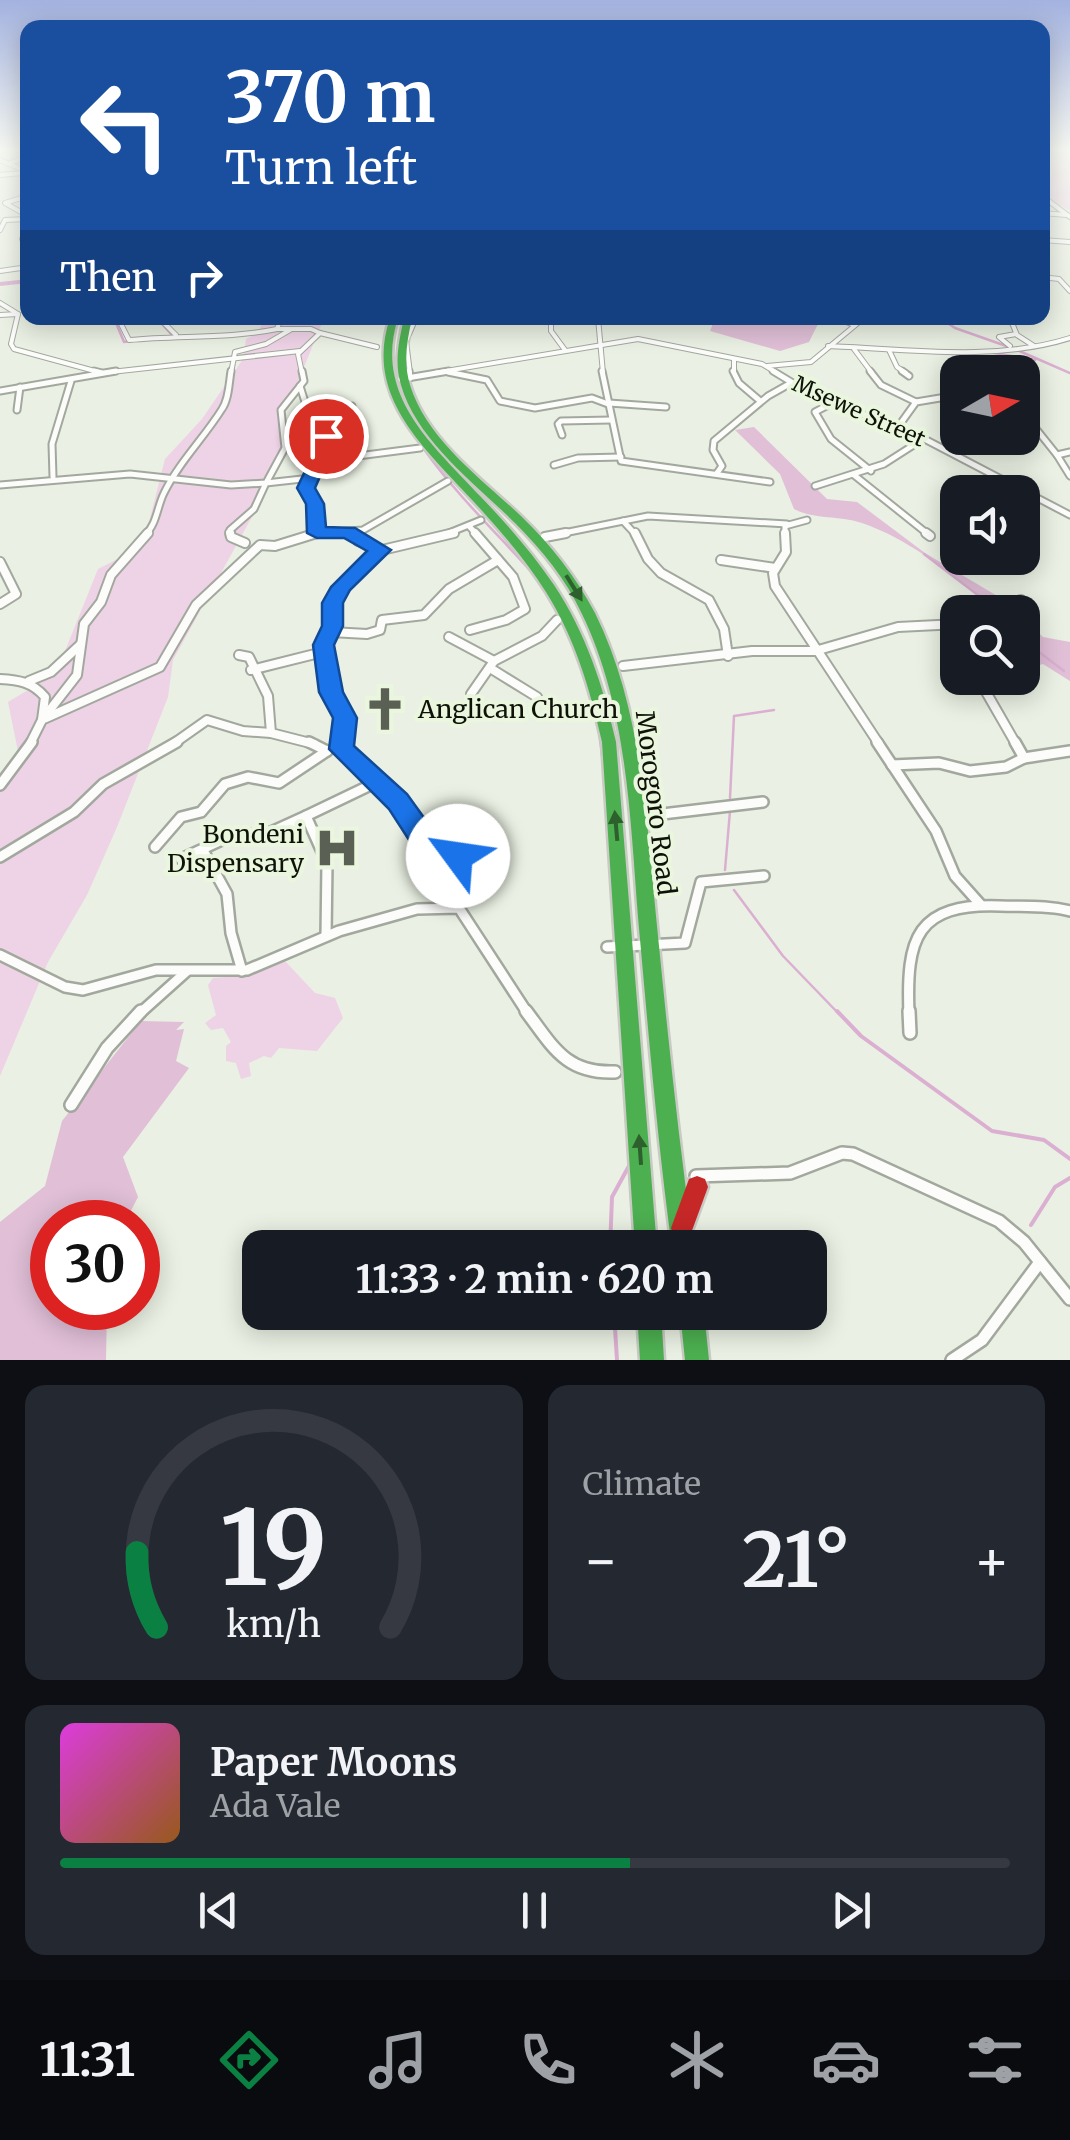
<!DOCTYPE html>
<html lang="en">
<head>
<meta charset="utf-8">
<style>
  :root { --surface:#171b24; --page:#242831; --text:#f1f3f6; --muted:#9ea1a6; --line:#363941; --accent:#0b8043 }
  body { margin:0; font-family:Merriweather,serif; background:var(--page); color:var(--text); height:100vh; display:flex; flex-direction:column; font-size:38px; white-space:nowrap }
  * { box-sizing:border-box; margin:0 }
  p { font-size:32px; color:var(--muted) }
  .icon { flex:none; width:55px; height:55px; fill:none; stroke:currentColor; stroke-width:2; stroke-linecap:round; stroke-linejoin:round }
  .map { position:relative; height:1360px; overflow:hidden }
  .sheet { display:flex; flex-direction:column; gap:25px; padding:25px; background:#0d0f14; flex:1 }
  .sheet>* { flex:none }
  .guide { position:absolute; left:20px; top:20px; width:1030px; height:305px; border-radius:20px; box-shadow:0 5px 25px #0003; background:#1a4fa0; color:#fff; overflow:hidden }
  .needle { width:65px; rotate:81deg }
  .controls { position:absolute; left:940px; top:355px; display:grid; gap:20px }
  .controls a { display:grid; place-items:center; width:100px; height:100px; border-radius:20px; background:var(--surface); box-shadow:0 5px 25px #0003; font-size:50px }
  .speed { position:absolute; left:30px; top:1200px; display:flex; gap:20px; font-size:50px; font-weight:700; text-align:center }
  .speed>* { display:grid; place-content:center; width:130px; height:130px; border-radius:50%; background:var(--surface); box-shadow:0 5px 25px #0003; line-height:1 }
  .speed .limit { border:15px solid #d22; background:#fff; color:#111 }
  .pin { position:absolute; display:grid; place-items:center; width:85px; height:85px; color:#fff; margin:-42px; border:5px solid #fff; border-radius:50%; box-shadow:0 2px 10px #0007 }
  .me { position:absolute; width:110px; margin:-55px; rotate:301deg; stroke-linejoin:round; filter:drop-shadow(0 0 8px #0008) }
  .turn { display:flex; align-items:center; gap:35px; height:210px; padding:0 40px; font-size:45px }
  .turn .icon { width:130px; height:130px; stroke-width:2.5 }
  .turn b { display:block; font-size:70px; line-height:85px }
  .then { display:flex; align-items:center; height:95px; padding:0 40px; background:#0003; gap:20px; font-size:38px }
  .big { font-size:75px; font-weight:700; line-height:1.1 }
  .sheet .tile { flex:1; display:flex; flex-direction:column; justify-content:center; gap:15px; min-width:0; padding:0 35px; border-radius:20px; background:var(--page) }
  .sheet .dial { align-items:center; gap:0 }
  .dial svg { height:260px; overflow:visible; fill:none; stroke:var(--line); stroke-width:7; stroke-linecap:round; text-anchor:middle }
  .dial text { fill:var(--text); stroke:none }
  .song { display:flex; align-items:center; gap:30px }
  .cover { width:120px; height:120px; border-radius:15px; background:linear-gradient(135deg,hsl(300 70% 55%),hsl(30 70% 35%)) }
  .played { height:10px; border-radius:5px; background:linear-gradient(90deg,var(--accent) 60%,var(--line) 60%) }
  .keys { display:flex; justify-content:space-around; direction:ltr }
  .heat { display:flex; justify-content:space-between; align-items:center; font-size:55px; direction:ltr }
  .sheet .tiles { flex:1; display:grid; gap:25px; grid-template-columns:1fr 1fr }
  .tile:last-child { grid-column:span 2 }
  .trip { position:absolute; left:242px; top:1230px; width:585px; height:100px; border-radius:20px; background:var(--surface); box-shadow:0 5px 25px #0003; font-weight:700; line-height:100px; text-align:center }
  .dock { display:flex; height:160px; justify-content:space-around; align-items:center; background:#090b0e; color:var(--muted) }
  .dock .icon { width:70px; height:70px }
  .dock .active { color:var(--accent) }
  .dock b { font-size:45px; color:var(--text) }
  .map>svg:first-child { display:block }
</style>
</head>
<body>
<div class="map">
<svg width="1070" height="1360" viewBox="0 0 1070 1360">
  <rect width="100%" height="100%" fill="#eaf0e3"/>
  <g fill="#eed2e6">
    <polygon points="1043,150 1070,150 1070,211 1043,195"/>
    <polygon points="264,318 324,318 286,411 285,426 291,446 173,660 168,697 117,827 87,895 48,962 0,1076 0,791 21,766 8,702 50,677 61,661 98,569 143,546 165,459 202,419 243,359 246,339 258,333"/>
    <polygon points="284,960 315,993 335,998 343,1018 317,1051 279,1048 271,1058 264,1056 249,1063 251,1076 241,1079 236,1063 226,1061 226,1046 231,1042 223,1028 211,1030 205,1023 216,1015 208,985 213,978 252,975"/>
  </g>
  <g fill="#e0bfd7">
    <polygon points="715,318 821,318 809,342 780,351 710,331"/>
    <path d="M754,427L827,499L857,502L925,553L999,597L1016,612H987L990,607L982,597C946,570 906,538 862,523C838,515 816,520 794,509L780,474L735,430Z"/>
    <polygon points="1023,618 1043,637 1070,642 1070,681 1043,664 1033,667 1023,660"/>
    <polygon points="141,1021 184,1022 176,1030 184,1029 176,1061 189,1068 123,1157 138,1197 125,1222 52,1222 52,1308 107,1308 106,1360 0,1360 0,1222 45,1186 62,1121"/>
  </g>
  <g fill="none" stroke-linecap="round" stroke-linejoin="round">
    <g stroke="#dbafd1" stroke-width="2.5">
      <polyline points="114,318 124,342 130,341"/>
      <path d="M391,318C388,330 382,344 384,356C394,445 494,525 548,591"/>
      <polyline points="940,318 955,328 1009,347"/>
      <polyline points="162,324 171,334"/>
      <polyline points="1017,350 1070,373"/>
      <polyline points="994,353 1035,360"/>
      <polyline points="924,554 987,602"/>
      <polyline points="569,629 593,702"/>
      <polyline points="1022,639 1064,671"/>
      <polyline points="598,724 604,771"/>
      <polyline points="730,798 734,716 774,710"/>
      <polyline points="725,870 730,811"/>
      <polyline points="734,890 783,956 839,1014"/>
    </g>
    <g stroke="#dbafd1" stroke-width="4">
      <polyline points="837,1011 861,1036 992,1131 1044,1140 1070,1159"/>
      <polyline points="1031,1225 1055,1187 1070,1178"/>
      <polyline points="610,1248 612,1197 630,1164"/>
      <polyline points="614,1312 617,1360"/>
    </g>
    <polygon fill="#dbafd1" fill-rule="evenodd" points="28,279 28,283 0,286 0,282"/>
    <g stroke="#a3a89e" stroke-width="6">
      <g id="street-far4">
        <polyline points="0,160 28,172"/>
        <polyline points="8,164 28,156"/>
        <polyline points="0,175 23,173"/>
        <polyline points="28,196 5,203 28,216"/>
        <polyline points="1042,196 1070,217"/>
        <polyline points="1042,213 1067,215"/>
        <polyline points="28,225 22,239 28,248"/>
        <polyline points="0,230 5,220 28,219"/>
        <polyline points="1042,240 1070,242"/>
        <polyline points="0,271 28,267"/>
        <polyline points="1042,277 1059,279 1070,291"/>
        <polyline points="0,303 18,314 11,344 14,349 102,373"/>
        <polyline points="0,315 18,314"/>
        <path d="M118,318L129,340C179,335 228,339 277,329"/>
        <polyline points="159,318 176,335"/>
        <polyline points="281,318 277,329 311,329 320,333 298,354 302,373"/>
        <polyline points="551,318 551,331 565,350"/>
        <polyline points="598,318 603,373"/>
        <polyline points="836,318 854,325"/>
        <polyline points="1010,318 1017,335 1034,346"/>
        <polyline points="320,333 377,347"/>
        <path d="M828,346C907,349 994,362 1070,338"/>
        <polyline points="1010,346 999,337 1016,334"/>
        <polyline points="854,349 872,373"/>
        <polyline points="889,350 897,367 906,373"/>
        <polyline points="767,366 811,362 864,318"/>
        <polyline points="448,372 455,373"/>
        <polyline points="102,373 300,351"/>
        <polyline points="231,373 235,352 266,344 290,330"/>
        <polyline points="410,373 406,341 416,318"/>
        <polyline points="434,373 638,339 762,364 777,373"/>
        <polyline points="734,373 734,359"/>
      </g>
    </g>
    <g stroke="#a3a89e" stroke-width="9">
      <g id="street-far3">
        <polyline points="94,371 102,373"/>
        <polyline points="409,371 410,378"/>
        <polyline points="602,371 621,461 770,482"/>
        <polyline points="733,371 739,383 759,400"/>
        <polyline points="773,371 816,397 913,433 1070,515"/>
        <polyline points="870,371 881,385 916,402"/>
        <polyline points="902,371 909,376"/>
        <polyline points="448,372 487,380 500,401 535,408 592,398 608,404"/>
        <polyline points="401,379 449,371"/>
        <polyline points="300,386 310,418 319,422 327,438 306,488 315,505 317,533 363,530 448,481"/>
        <polyline points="0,391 116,371"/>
        <polyline points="609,403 666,407"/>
        <polyline points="830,404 815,412 831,439 871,471"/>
        <polyline points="17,410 20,387"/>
        <polyline points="318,421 352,406"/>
        <polyline points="1022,423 1037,430 1057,455"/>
        <polyline points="898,427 916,402 958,395"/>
        <polyline points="562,435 558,424 561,421 611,420"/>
        <polyline points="1070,452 1057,455 1070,476"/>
        <polyline points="319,461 420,448"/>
        <polyline points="554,465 578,458 621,457"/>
        <polyline points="717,473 722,466 713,450 714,441 768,396 791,383"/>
        <polyline points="854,475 929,535"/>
        <polyline points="53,477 52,444 71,381"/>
        <polyline points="0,485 130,474 231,485 266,483 285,448 281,410 304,381 302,371"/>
        <polyline points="815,486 884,464 923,439"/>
        <polyline points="623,521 636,535"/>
        <polyline points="469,526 477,535"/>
        <polyline points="349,532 352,535"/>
        <path d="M145,535C157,524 157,507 164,493C179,462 204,438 222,409C229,399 229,383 231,371"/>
        <polyline points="231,535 230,530 254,509 266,483 311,478"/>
        <polyline points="310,535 317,533"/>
        <polyline points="444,535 481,520"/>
        <polyline points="554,535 648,516 787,524"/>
        <polyline points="785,535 785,526 807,520"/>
      </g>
    </g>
    <g stroke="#a3a89e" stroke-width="12">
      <g id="street-far2">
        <polyline points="230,533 231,537 245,543"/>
        <polyline points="317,533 321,533"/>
        <polyline points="350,533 358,541 382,550"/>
        <polyline points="635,533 648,559 661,573 709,600 724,629 728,656"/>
        <polyline points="785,533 786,552 773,573 775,586 879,744"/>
        <polyline points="926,533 930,536"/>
        <polyline points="545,537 566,533"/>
        <polyline points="721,560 775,568"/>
        <polyline points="0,562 16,594 0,604"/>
        <polyline points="982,612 1021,600"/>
        <polyline points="470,630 506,620 525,609 513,577 475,533"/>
        <polyline points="331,632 367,634 380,630 382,620 424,615 449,589 498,560"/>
        <polyline points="449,637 494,661"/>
        <polyline points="239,655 249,657 268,696 271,733 314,744"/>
        <polyline points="623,666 752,651 815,651 898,627 958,624"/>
        <polyline points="490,668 537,697"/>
        <polyline points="251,670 323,652"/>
        <polyline points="978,678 1016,744"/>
        <path d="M0,679C19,680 32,682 45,697L42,720"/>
        <polyline points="29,681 51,672 81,644"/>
        <polyline points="471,694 494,661 542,636 557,620"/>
        <polyline points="46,718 160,667 196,605 260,545 275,546 317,533"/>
        <polyline points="30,744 42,720 77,675 84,624 101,602 111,575 148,533"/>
        <polyline points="173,744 207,720 243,731 271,733"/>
        <polyline points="342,744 345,718 331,692 323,652 333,626 333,603 341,587 382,550 454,533"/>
      </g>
    </g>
    <g stroke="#a3a89e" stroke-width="14">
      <g id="street-far1">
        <polyline points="309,742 327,751"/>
        <path d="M343,742L342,749C360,765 379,781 395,799C414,819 422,845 453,851L469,873L459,908"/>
        <polyline points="877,742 936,831 955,876 980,904"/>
        <polyline points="1015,742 1024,758"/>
        <polyline points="892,765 939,763 970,771 1006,767 1024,758 1070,751"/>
        <polyline points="0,785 32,742"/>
        <polyline points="654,815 763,802"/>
        <polyline points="155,847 181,817 201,812 225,784 248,777 279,783 327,751"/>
        <polyline points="200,852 205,854 227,894 231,933 242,971"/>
        <polyline points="0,857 74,812 103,784 177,742"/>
        <polyline points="181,859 237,833 262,836 306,816"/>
        <polyline points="326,936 327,863 306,816 379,781"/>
        <polyline points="607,947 685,943 701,882 764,876"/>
        <polyline points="0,955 65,987 83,990 156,970 247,970 339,931 417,909 459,908 528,1014"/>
        <polyline points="139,1014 187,971"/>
        <path d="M909,1014C906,938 916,903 1000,906C1023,907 1047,905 1070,911"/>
      </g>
    </g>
    <g stroke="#a3a89e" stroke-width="16">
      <g id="street">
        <path d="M526,1011C553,1047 566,1074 615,1072"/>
        <polyline points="909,1011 910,1033"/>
        <polyline points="71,1105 107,1048 141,1011"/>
        <polyline points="696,1176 790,1173 842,1153 853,1154 999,1221 1024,1242 1070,1299"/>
        <polyline points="952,1360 982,1340 1040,1262"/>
      </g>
    </g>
    <g stroke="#c8cac3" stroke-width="5">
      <g id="fast">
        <path d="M390,318H398C373,396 433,445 480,496C507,524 532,553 554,585C586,633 603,686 616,742L657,1248H635L602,742C590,689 575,638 546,592C525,559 500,530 474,502C426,449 363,397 390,318Z"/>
        <path d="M404,318H412C407,341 403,362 410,385C427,440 482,479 522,517C551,545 576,577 595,613C641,706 646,814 656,916C667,1027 678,1137 694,1248H672C657,1138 648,1027 638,917C630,815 627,707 582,614C566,579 542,550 515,523C476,484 417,441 401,385C394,362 399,341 404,318Z"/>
        <polygon points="637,1312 661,1312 664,1360 640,1360"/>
        <polygon points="680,1312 704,1312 709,1360 685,1360"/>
      </g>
    </g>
    <g stroke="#c8cac3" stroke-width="5">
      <polygon id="jam" points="697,1176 705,1179 708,1187 690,1236 682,1239 674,1236 671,1228 689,1179"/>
    </g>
    <use href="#street-far4" stroke="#fcfdfb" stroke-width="4"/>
    <use href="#street-far3" stroke="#fcfdfb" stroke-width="5"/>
    <use href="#street-far2" stroke="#fcfdfb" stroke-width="8"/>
    <use href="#street-far1" stroke="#fcfdfb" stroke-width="9"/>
    <use href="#street" stroke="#fcfdfb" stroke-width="11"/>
    <use href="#fast" fill="#4caf50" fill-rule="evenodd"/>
    <use href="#jam" fill="#c62828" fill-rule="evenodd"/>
  </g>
  <defs><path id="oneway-solid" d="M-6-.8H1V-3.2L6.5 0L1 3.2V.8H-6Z" transform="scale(2.5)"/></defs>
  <g fill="#2d602c">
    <use href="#oneway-solid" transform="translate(574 588) rotate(58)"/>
    <use href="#oneway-solid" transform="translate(616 826) rotate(-95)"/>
    <use href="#oneway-solid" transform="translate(640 1150) rotate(-94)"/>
  </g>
  <linearGradient id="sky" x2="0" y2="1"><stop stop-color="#a3b2df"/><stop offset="0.44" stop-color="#f6f8f2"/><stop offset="1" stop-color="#f6f8f2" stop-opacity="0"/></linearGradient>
  <rect width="1070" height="340" fill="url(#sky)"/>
  <polygon fill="#1a73e8" stroke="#114b97" stroke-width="2.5" points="326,431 331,432 335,442 315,488 324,504 326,527 355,528 391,550 350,590 343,603 343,626 334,645 343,692 357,718 354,746 407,794 430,826 468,847 472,856 468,864 458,868 411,843 389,809 329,749 333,718 319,692 313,645 322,626 322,603 331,587 367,551 344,538 317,538 307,533 306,504 297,488 319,442 317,436"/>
  <defs>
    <g id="church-bare" transform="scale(3.45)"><path d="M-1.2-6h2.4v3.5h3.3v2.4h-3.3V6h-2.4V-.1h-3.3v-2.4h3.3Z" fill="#5b6055" stroke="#eaf6dd" stroke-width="2.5" paint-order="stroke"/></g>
    <g id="hospital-bare" transform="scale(3.45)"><path d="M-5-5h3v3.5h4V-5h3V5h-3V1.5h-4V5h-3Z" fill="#5b6055" stroke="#eaf6dd" stroke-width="2.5" paint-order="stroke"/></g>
  </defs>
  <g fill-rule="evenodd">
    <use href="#church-bare" x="385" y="709"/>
    <use href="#hospital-bare" x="337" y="848"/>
  </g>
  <g text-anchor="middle" stroke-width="8" stroke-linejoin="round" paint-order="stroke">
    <g font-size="22" fill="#0e1209" stroke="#eaf6dd">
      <text transform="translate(859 411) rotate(24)" y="8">Msewe Street</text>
    </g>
    <g font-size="25" fill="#0e1209" stroke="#eaf6dd" text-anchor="start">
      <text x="418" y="718">Anglican Church</text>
      <text x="304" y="843" text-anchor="end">Bondeni<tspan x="304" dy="29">Dispensary</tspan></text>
    </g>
    <g font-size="25" fill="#0e1209" stroke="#eaf6dd">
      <text transform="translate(656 803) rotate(83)" y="9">Morogoro Road</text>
    </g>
  </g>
</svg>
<div class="controls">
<a><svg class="needle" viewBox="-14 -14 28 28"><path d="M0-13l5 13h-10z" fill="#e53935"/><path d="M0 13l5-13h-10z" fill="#9ea1a6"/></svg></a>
<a><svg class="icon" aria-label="sound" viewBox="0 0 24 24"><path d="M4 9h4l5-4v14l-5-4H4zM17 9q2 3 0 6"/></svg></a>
<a><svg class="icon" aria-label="search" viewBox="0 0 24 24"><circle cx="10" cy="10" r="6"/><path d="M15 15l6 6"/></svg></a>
</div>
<div class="speed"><div class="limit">30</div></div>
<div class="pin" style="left:326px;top:436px;background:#d93025"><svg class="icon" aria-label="arrive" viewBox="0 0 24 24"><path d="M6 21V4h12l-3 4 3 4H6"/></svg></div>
<svg class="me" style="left:458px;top:856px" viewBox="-20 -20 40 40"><circle r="19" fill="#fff"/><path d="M0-13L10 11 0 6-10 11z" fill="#1a73e8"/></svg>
<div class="trip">11:33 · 2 min · 620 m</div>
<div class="guide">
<div class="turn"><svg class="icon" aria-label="left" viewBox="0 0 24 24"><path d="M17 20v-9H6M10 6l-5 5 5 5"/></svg><div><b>370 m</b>Turn left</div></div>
<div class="then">Then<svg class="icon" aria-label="right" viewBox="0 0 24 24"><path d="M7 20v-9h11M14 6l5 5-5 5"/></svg></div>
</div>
</div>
<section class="sheet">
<div class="tiles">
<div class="tile dial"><svg viewBox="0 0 100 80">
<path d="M14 69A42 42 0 1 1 86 69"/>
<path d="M14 69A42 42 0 0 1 8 46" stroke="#0b8043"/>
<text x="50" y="56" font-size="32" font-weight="700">19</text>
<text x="50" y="72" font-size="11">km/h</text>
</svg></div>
<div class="tile"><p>Climate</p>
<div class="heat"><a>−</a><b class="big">21°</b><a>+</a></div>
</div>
<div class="tile">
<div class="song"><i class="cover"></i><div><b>Paper Moons</b><p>Ada Vale</p></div></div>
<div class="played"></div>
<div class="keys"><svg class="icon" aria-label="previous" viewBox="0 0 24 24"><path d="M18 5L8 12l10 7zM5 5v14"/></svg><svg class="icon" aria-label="pause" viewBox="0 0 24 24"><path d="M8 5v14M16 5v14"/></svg><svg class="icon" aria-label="next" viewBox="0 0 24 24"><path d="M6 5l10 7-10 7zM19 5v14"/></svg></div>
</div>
</div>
</section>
<nav class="dock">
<b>11:31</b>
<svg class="icon active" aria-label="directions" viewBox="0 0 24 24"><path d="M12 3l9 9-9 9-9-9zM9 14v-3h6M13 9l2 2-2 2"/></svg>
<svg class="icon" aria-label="music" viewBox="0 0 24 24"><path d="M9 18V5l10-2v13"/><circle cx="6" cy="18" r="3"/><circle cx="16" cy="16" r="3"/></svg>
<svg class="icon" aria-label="phone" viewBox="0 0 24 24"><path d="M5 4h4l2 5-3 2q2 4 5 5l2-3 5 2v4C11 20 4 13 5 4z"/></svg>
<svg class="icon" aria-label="climate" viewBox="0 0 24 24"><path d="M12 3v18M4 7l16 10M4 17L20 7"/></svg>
<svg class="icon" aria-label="car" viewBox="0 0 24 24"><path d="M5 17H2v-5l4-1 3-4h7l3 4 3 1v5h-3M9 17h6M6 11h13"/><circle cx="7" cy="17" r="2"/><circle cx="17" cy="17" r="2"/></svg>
<svg class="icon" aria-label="filters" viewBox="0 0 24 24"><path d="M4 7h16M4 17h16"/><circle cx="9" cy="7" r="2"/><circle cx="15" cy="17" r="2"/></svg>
</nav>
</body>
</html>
